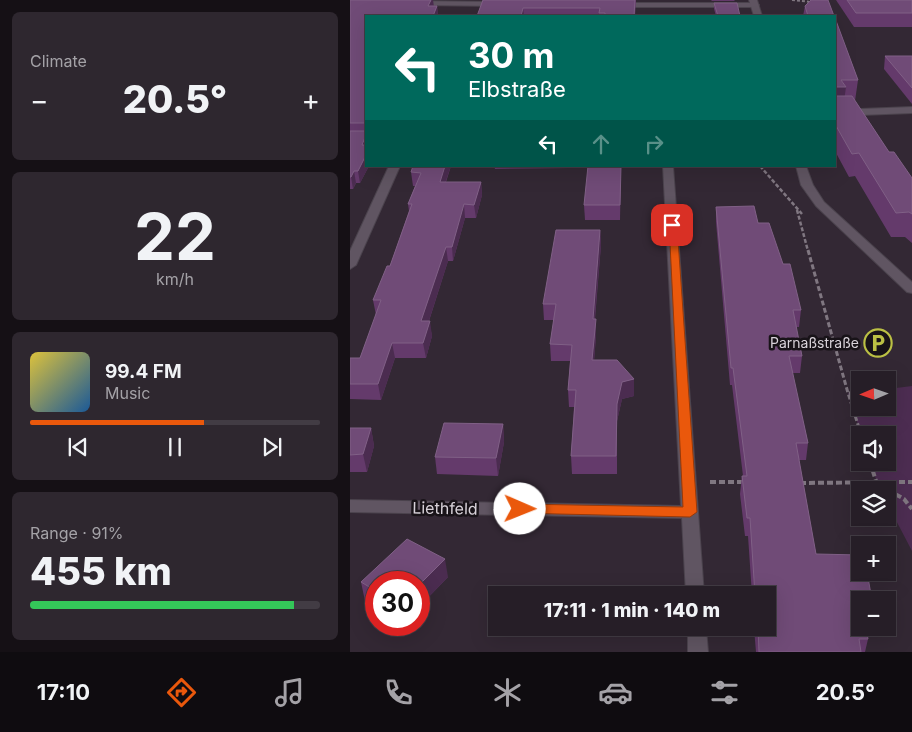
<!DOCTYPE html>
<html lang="en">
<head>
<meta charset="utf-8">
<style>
  :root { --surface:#261e27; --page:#2e272f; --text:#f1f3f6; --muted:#a4a2a7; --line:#423c44; --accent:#ea580c }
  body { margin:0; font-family:Inter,sans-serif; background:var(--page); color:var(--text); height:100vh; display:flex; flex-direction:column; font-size:19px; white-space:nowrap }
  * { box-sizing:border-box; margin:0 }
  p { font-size:16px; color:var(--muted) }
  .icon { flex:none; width:28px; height:28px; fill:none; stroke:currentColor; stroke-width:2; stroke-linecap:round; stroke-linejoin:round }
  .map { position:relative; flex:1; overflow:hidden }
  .panel { display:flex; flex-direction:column; gap:12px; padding:12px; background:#151015; width:350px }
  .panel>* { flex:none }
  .hud { position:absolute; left:15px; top:15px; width:471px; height:152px; border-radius:0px; box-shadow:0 5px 20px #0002,0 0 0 1px var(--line); background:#00695c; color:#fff; overflow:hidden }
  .needle { width:32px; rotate:268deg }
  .buttons { position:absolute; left:501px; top:371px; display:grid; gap:10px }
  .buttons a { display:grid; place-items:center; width:45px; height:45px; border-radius:0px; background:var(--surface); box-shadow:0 5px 20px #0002,0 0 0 1px var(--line); font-size:25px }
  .speed { position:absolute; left:15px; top:571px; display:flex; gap:10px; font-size:25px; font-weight:700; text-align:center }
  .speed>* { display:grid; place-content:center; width:65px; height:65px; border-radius:50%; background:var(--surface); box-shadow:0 5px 20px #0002,0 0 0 1px var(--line); line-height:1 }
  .speed .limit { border:8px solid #d22; background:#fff; color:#111 }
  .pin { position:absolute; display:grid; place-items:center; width:42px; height:42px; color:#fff; margin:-21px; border-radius:10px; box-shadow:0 2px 8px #0006 }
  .me { position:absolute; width:55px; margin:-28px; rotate:91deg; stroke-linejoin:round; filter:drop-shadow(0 0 4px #0008) }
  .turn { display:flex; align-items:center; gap:18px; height:105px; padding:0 20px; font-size:22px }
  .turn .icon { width:65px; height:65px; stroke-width:2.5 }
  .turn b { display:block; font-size:35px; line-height:42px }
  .lanes { display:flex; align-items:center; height:48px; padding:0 20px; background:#0003; justify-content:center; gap:25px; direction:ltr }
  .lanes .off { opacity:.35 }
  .big { font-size:38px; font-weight:800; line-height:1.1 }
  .panel .tile { flex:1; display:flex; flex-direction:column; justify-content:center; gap:8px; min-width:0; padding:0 18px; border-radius:8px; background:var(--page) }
  .panel .dial { align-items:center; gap:0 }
  .dial b { font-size:65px; line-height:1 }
  .song { display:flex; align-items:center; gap:15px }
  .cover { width:60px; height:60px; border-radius:8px; background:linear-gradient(135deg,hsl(50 70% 55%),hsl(210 70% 35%)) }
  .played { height:5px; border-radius:2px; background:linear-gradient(90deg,var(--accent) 60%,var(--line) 60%) }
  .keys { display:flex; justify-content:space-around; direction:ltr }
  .heat { display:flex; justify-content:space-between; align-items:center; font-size:28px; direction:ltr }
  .charge { height:8px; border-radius:4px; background:linear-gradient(90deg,#34c759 91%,var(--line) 0) }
  .trip { position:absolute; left:138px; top:586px; width:288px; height:50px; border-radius:0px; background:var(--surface); box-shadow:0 5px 20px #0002,0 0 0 1px var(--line); font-weight:800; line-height:50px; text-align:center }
  .tabs { display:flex; height:80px; justify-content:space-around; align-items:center; background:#0f0c10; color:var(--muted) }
  .tabs .icon { width:35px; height:35px }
  .tabs .selected { color:var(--accent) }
  .tabs b { font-size:22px; color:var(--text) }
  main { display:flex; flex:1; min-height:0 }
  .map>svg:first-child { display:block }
</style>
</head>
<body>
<main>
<section class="panel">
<div class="tile"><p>Climate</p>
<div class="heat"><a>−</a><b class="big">20.5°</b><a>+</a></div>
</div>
<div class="tile dial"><b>22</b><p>km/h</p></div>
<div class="tile">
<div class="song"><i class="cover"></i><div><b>99.4 FM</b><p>Music</p></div></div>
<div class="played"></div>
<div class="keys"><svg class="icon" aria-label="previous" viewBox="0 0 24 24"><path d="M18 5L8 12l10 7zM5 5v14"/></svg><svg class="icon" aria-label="pause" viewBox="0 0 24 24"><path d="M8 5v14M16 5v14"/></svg><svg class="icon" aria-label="next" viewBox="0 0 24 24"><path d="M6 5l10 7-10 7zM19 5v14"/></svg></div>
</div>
<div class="tile"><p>Range · 91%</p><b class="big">455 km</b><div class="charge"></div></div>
</section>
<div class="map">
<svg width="562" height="652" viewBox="0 0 562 652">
  <rect width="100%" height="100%" fill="#332834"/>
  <polygon fill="#4d2d52" points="562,386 562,551 538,505 538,490 530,490 520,463 538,462 538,435 511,435 498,393 510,392 510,408 538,408 538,389"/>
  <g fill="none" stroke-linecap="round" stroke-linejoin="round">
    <g stroke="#4b434d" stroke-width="2">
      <g id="minor">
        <polygon points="63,1 149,2 153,4 149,6 66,5 63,5"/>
        <polygon points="265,3 405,3 409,5 405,7 265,7"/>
        <polygon points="562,107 562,113 485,116 485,110"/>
        <polygon points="39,166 50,166 6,265 0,269 0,251"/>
        <polygon points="313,166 323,166 354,595 336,595 332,518 0,512 0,500 331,506"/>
        <polygon points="338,628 356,628 358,652 338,652"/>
      </g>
    </g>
    <g stroke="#4b434d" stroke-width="2">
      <g id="tertiary">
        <polygon points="399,0 407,0 412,16 404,16"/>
        <polygon points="446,166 456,166 463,185 474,202 562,282 562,293 557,292 466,206 451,185"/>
      </g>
    </g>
    <polyline stroke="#807781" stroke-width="2" stroke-dasharray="3 2" stroke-linecap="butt" points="442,0 461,2"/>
    <g stroke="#807781" stroke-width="2.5" stroke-dasharray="4 2" stroke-linecap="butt">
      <polyline points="410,166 452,214"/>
      <polyline points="447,210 458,251"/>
    </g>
    <g stroke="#807781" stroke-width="3" stroke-dasharray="5 2.5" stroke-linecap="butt">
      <polyline points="458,250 498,393"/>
      <polyline points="509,428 498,393 510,392"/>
    </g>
    <g stroke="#807781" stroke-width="4" stroke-dasharray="6 3" stroke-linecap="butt">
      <polyline points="509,427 511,435"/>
      <polyline points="520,462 527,484 537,490"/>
      <polyline points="360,482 393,482"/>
      <polyline points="450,483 562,482"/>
      <polyline points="538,490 554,499 562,509"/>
    </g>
    <use href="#minor" fill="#605562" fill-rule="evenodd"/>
    <use href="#tertiary" fill="#605562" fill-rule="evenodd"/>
  </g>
  <g fill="#643a6b">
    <polygon points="0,0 87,6 88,16 16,16 16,166 19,166 10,183 6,183 3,189 0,189"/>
    <polygon points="133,0 286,0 285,16 127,16"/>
    <polygon points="361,0 385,0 384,1 362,1"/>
    <polygon points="486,0 562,0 562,27 504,27"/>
    <polygon points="364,3 390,16 366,16 364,9"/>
    <polygon points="455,6 484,16 453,16"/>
    <polygon points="485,18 508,80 505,101 539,152 562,178 562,243 555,237 541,237 505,176 499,177 485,151"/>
    <polygon points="535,56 562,56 562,104 534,69"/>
    <polygon points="63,166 101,166 96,182 131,182 132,195 126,218 115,218 103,261 98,261 79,321 82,336 76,358 45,358 31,400 0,399 0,358 10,358 26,315 23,300 40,266 59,211 58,204 65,186 63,186 61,172"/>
    <polygon points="144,166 219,166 219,168 145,169"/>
    <polygon points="271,166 270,220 235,220 234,205"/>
    <polygon points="366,207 408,223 433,264 451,310 449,327 446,327 452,356 450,373 442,373 458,443 456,460 449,460 466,554 510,600 510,628 520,628 516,628 518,639 515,652 406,652 404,628 416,628 416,595 402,595 398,536 395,536 390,494 392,476 393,476 382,385 380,385 366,222"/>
    <polygon points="250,230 251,245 245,319 246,336 244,360 284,379 284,396 272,399 267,421 267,474 222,474 221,456 224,407 219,407 218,390 220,361 201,361 200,344 204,320 194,320 193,304"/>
    <polygon points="153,424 154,442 148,476 87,474 85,457"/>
    <polygon points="0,428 21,428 24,446 17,472 0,472"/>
    <polygon points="98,577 69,607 69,582 26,582 26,607 15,601 11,582"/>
  </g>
  <g fill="#4b2c50">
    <polygon points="81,0 83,0 84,7 78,6"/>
    <polygon points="87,6 88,16 83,16"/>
    <polygon points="173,8 174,16 171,16"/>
    <polygon points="486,87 496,87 493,108 485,109"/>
    <polygon points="16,135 16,152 12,145"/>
    <polygon points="16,155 16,166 19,166 10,183 8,171"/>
    <polygon points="95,166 101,166 91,195 90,182"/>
    <polygon points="4,171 6,183 3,189 1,177"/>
    <polygon points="131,182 132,195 126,218 124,205"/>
    <polygon points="114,204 115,218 103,261 102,247"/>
    <polygon points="250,230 251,245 243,336 243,319"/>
    <polygon points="96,247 98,261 74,336 71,321"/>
    <polygon points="246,319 246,336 243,376 242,360"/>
    <polygon points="80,321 82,336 76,358 73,343"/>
    <polygon points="42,343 45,358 31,400 28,384"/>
    <polygon points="284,379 284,396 272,399 267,421 267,474 267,404 272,382"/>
    <polygon points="153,424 154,442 148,476 146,458"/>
    <polygon points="21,428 24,446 17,472 13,454"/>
    <polygon points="95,559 98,577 69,607 69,585"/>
  </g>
  <g fill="#704b77" stroke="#806086">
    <polygon points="0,0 81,0 78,6 87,6 83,16 16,16 16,135 12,145 16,145 16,155 8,171 4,171 1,177 0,177 0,131 15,131 15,123 0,123"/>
    <polygon points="133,0 285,0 284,16 255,16 255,13 249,13 250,8 173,8 171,16 127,16"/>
    <polygon points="461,0 478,0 484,16 458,16 455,6"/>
    <polygon points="497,0 562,0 562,13 506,13"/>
    <polygon points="364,3 387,3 390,16 368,16"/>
    <polygon points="485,18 508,80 491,80 496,87 486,87 486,96 502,96 539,152 544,152 562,178 562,214 559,212 546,213 509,153 502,154 485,124"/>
    <polygon points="535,56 562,56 562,88"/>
    <polygon points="63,166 95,166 90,182 131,182 124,205 114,204 102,247 96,247 71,321 80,321 73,343 42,343 28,384 0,384 0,358 10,358 31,300 23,300 37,266 40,266 62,204 58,204 71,173 61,172"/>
    <polygon points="238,166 271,166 270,205 234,205"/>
    <polygon points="404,206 408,223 419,223 433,264 440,264 451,310 443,310 452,356 439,356 458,443 446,443 466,554 510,555 510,572 517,572 522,600 510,600 510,628 516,628 518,639 509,639 511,652 409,652 408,628 416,628 416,595 405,595 400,518 397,518 392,476 397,476 383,368 381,368 366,207"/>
    <polygon points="206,230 250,230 243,319 246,319 242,360 267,360 284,379 272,382 267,404 266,456 221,456 226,390 218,390 222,345 200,344 206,304 193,304"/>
    <polygon points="94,423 153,424 146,458 85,457"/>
    <polygon points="0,428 21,428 13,454 0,455"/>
    <polygon points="57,539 95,559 69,585 69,582 26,582 26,591 11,582"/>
  </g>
  <polygon fill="#ea580c" stroke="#983908" points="319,223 327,225 347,512 340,517 165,513 163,509 170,504 333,507"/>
  <defs>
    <g id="parking-ring" transform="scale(1.4375)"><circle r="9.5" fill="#181318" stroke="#bbc044" stroke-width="1.5"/><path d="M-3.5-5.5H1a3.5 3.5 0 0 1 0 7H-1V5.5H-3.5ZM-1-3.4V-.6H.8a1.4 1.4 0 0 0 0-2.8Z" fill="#bbc044"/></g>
  </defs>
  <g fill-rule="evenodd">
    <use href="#parking-ring" x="528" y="343"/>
  </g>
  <g text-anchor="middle" stroke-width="5" stroke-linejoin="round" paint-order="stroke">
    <g font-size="14" fill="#d8d2d9" stroke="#181318" text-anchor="end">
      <text x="509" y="348">Parnaßstraße</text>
    </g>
    <g font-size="16" fill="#d8d2d9" stroke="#181318">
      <text transform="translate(95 508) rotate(1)" y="6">Liethfeld</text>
    </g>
  </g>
</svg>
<div class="buttons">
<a><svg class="needle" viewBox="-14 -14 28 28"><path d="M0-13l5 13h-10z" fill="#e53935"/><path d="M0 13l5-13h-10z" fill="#a4a2a7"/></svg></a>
<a><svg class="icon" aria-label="sound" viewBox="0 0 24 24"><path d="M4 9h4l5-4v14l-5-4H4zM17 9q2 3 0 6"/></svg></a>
<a><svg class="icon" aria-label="layers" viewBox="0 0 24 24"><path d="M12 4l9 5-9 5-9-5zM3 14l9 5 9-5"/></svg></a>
<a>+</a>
<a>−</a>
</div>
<div class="speed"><div class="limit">30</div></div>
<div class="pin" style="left:322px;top:225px;background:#d93025"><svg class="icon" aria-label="arrive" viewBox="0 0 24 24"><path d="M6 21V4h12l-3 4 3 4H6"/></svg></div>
<svg class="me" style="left:170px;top:509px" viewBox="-20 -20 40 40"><circle r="19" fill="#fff"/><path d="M0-13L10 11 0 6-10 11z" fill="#ea580c"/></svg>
<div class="trip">17:11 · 1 min · 140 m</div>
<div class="hud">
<div class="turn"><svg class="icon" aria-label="left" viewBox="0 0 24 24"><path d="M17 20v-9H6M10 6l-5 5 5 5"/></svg><div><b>30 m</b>Elbstraße</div></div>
<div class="lanes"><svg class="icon" aria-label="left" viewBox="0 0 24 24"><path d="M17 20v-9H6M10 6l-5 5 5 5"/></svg><svg class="icon off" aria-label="ahead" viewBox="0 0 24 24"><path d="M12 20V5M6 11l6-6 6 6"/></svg><svg class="icon off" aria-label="right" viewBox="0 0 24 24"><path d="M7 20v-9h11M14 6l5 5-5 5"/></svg></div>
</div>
</div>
</main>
<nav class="tabs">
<b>17:10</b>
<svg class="icon selected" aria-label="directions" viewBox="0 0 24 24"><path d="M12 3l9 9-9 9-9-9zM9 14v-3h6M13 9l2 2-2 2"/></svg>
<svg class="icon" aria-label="music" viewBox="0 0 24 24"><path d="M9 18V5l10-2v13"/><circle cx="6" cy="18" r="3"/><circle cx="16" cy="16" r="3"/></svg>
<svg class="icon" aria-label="phone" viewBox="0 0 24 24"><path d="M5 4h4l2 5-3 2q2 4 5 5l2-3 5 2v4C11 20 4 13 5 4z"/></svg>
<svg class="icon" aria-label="climate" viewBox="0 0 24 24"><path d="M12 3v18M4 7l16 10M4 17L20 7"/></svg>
<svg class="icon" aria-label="car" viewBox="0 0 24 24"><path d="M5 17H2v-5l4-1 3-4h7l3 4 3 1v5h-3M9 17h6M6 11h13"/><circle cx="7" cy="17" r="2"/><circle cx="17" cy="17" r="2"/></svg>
<svg class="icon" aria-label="filters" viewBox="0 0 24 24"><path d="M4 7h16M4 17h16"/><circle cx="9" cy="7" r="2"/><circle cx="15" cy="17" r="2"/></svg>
<b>20.5°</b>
</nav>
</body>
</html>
